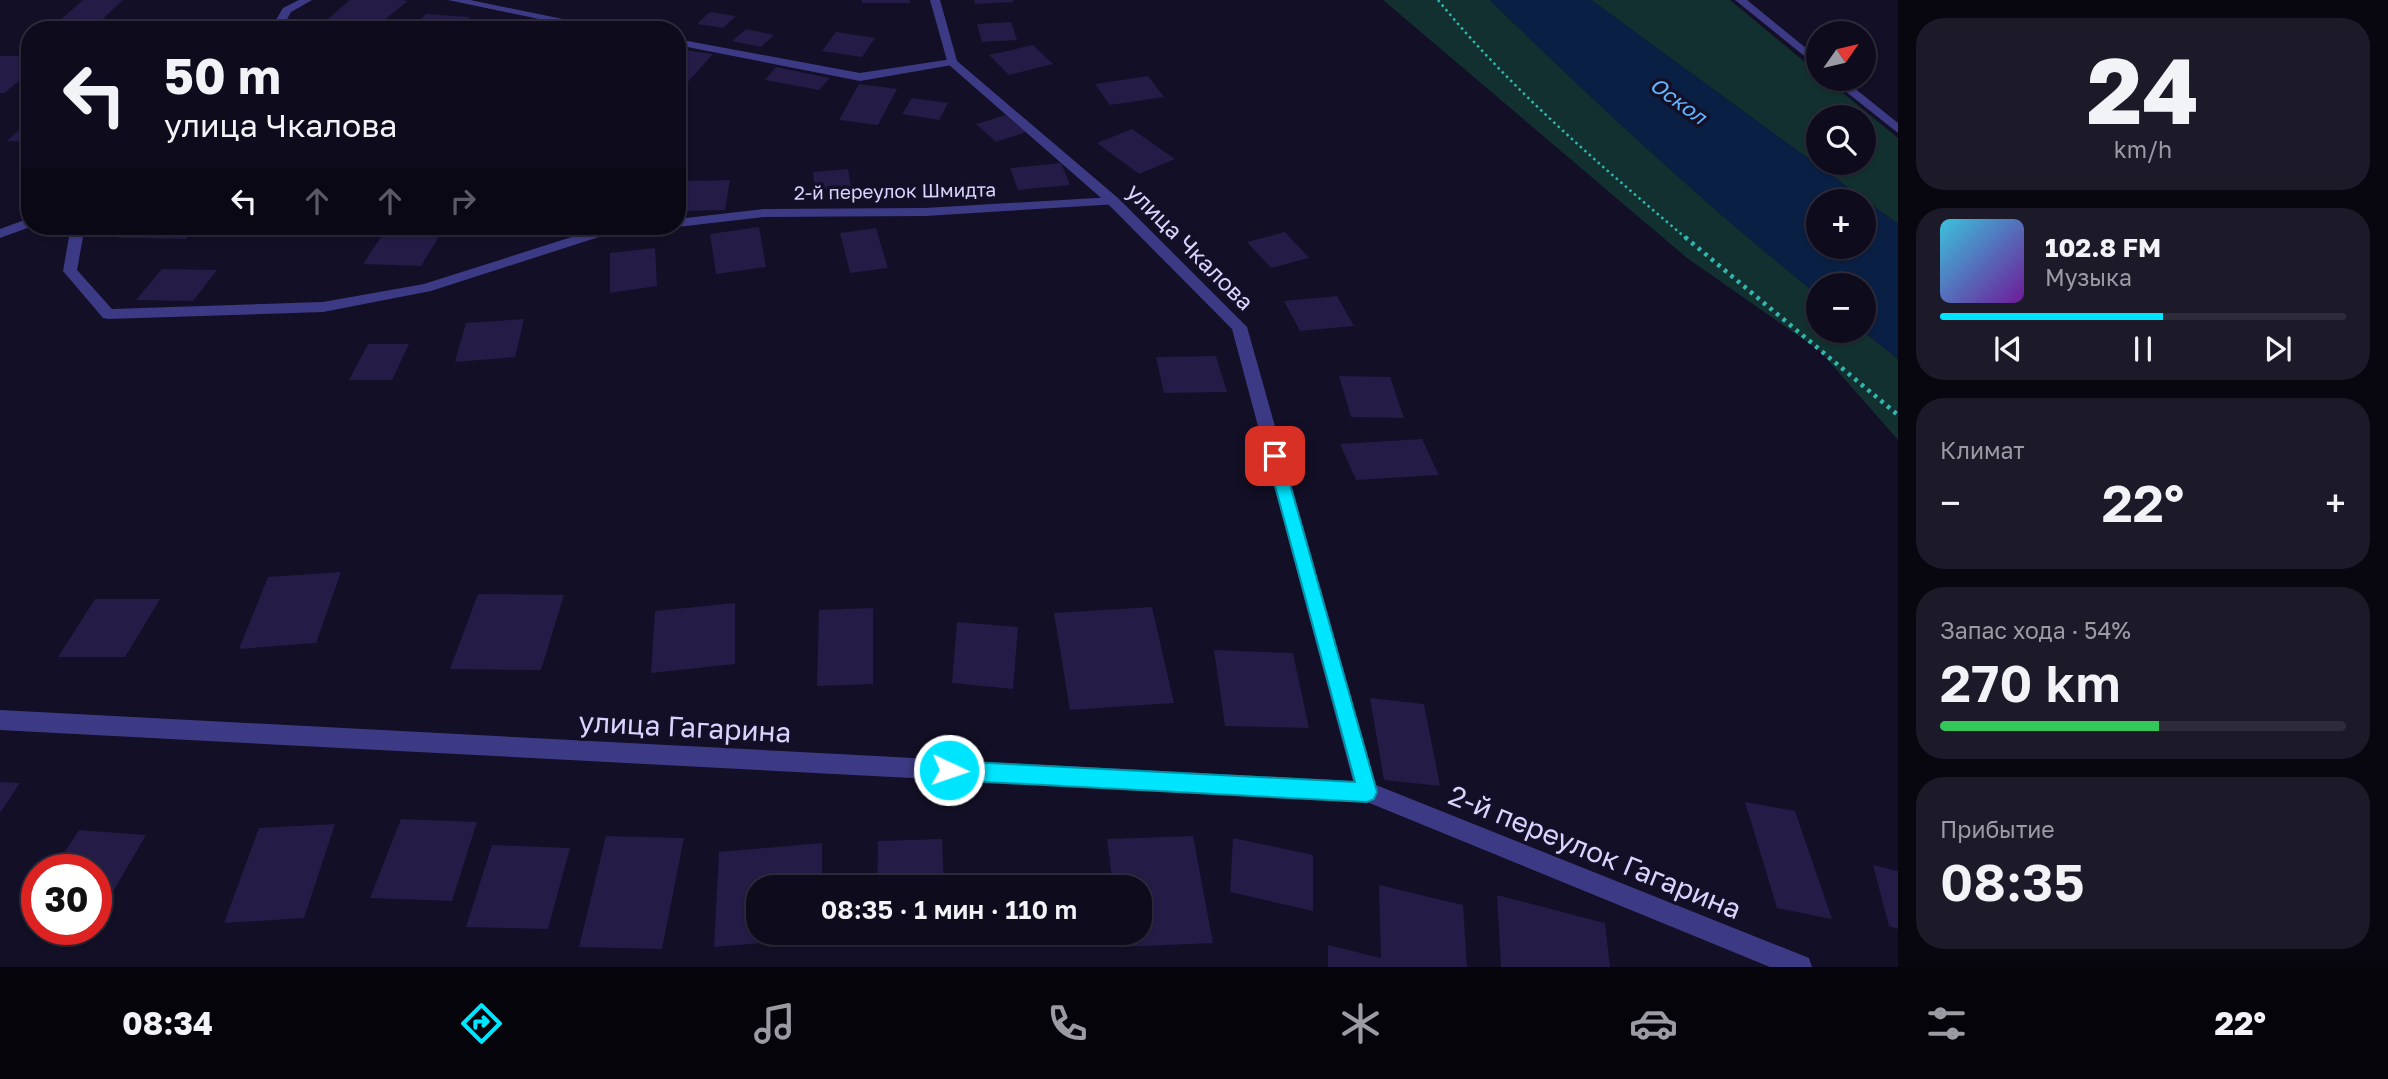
<!DOCTYPE html>
<html lang="ru">
<head>
<meta charset="utf-8">
<style>
  :root { --surface:#0e0b1c; --page:#1c1929; --text:#f1f3f6; --muted:#9b9ba3; --line:#2e2b3b; --accent:#00e5ff }
  body { margin:0; font-family:"Golos Text",sans-serif; background:var(--page); color:var(--text); height:100vh; display:flex; flex-direction:column; font-size:26px; white-space:nowrap }
  * { box-sizing:border-box; margin:0 }
  p { font-size:23px; color:var(--muted) }
  .icon { flex:none; width:38px; height:38px; fill:none; stroke:currentColor; stroke-width:2; stroke-linecap:round; stroke-linejoin:round }
  .map { position:relative; flex:1; overflow:hidden }
  .details { display:flex; flex-direction:column; gap:18px; padding:18px; background:#08060f; width:490px }
  .details>* { flex:none }
  .hud { position:absolute; left:21px; top:21px; width:665px; height:214px; border-radius:28px; box-shadow:0 2px 5px #0004,0 0 0 2px var(--line); background:#0e0b1c; color:var(--text); overflow:hidden }
  .needle { width:46px; rotate:56deg }
  .buttons { position:absolute; left:1806px; top:21px; display:grid; gap:14px }
  .buttons a { display:grid; place-items:center; width:70px; height:70px; border-radius:50%; background:var(--surface); box-shadow:0 2px 5px #0004,0 0 0 2px var(--line); font-size:35px }
  .speed { position:absolute; left:21px; top:854px; display:flex; gap:14px; font-size:35px; font-weight:700; text-align:center }
  .speed>* { display:grid; place-content:center; width:91px; height:91px; border-radius:50%; background:var(--surface); box-shadow:0 2px 5px #0004,0 0 0 2px var(--line); line-height:1 }
  .speed .limit { border:10px solid #d22; background:#fff; color:#111 }
  .pin { position:absolute; display:grid; place-items:center; width:60px; height:60px; color:#fff; margin:-30px; border-radius:14px; box-shadow:0 4px 10px #0006 }
  .me { position:absolute; width:77px; margin:-38px; rotate:93deg; stroke-linejoin:round; filter:drop-shadow(0 0 5px #0008) }
  .turn { display:flex; align-items:center; gap:24px; height:147px; padding:0 28px; font-size:32px }
  .turn .icon { width:91px; height:91px; stroke-width:2.5 }
  .turn b { display:block; font-size:49px; line-height:60px }
  .lanes { display:flex; align-items:center; height:66px; padding:0 28px; background:#0003; justify-content:center; gap:35px; direction:ltr }
  .lanes .off { opacity:.35 }
  .big { font-size:52px; font-weight:600; line-height:1.1 }
  .details .tile { flex:1; display:flex; flex-direction:column; justify-content:center; gap:10px; min-width:0; padding:0 24px; border-radius:28px; background:var(--page) }
  .details .dial { align-items:center; gap:0 }
  .dial b { font-size:91px; line-height:1 }
  .song { display:flex; align-items:center; gap:21px }
  .cover { width:84px; height:84px; border-radius:10px; background:linear-gradient(135deg,hsl(190 70% 55%),hsl(280 70% 35%)) }
  .played { height:7px; border-radius:4px; background:linear-gradient(90deg,var(--accent) 55%,var(--line) 55%) }
  .keys { display:flex; justify-content:space-around; direction:ltr }
  .heat { display:flex; justify-content:space-between; align-items:center; font-size:38px; direction:ltr }
  .charge { height:10px; border-radius:5px; background:linear-gradient(90deg,#34c759 54%,var(--line) 0) }
  .trip { position:absolute; left:746px; top:875px; width:406px; height:70px; border-radius:28px; background:var(--surface); box-shadow:0 2px 5px #0004,0 0 0 2px var(--line); font-weight:600; line-height:70px; text-align:center }
  .tabs { display:flex; height:112px; justify-content:space-around; align-items:center; background:#06040b; color:var(--muted) }
  .tabs .icon { width:49px; height:49px }
  .tabs .active { color:var(--accent) }
  .tabs b { font-size:32px; color:var(--text) }
  main { display:flex; flex:1; min-height:0 }
  .map>svg:first-child { display:block }
</style>
</head>
<body>
<main>
<div class="map">
<svg width="1898" height="967" viewBox="0 0 1898 967">
  <rect width="100%" height="100%" fill="#130f26"/>
  <g fill="#12302f" fill-rule="evenodd">
    <path d="M1383,0H1490C1595,102 1704,204 1818,295V331H1863L1898,359V440L1820,351L1687,258Z"/>
    <path d="M1591,0H1730L1818,73V79H1826L1898,138V224ZM1818,117H1864V163H1818Z"/>
  </g>
  <path fill="#0a1f44" fill-rule="evenodd" d="M1490,0H1591L1898,224V359L1863,331L1864,285H1818V295C1704,204 1595,102 1490,0ZM1818,201H1864V247H1818Z"/>
  <g fill="#241b47">
    <polygon points="83,0 123,0 92,29 50,29"/>
    <polygon points="350,0 401,0 408,1 375,27 322,24"/>
    <rect x="862" y="0" width="48" height="3"/>
    <polygon points="974,0 1013,0 1013,2 975,4"/>
    <polygon points="710,12 736,16 723,28 697,24"/>
    <polygon points="426,14 470,17 457,30 410,30"/>
    <polygon points="1011,22 1017,40 982,42 977,24"/>
    <polygon points="482,24 521,28 520,30 477,30"/>
    <polygon points="746,29 774,35 761,47 732,41"/>
    <polygon points="836,32 875,38 862,57 822,51"/>
    <polygon points="1033,45 1053,64 1009,75 989,55"/>
    <polygon points="677,49 713,54 686,84 677,82"/>
    <polygon points="0,56 30,56 30,72 4,93 0,93"/>
    <polygon points="776,67 830,78 819,90 765,80"/>
    <polygon points="1148,76 1164,97 1110,105 1095,84"/>
    <polygon points="859,84 897,89 878,125 839,120"/>
    <polygon points="912,98 948,103 939,120 902,114"/>
    <polygon points="1006,115 1026,132 996,142 976,124"/>
    <polygon points="23,127 30,127 30,141 7,141"/>
    <polygon points="1132,129 1175,159 1139,174 1097,143"/>
    <polygon points="1061,163 1070,185 1018,190 1010,168"/>
    <polygon points="848,169 851,187 815,191 813,172"/>
    <polygon points="730,180 725,210 679,211 685,181"/>
    <polygon points="128,226 197,226 186,239 118,238"/>
    <polygon points="759,227 766,267 716,274 710,234"/>
    <polygon points="387,228 443,230 421,266 363,264"/>
    <polygon points="876,228 888,268 850,273 840,233"/>
    <polygon points="1285,232 1309,258 1271,268 1247,242"/>
    <polygon points="655,248 657,286 610,293 610,253"/>
    <polygon points="162,269 217,270 193,301 136,300"/>
    <polygon points="1337,296 1354,326 1300,331 1284,301"/>
    <polygon points="524,319 515,357 455,362 466,323"/>
    <polygon points="368,344 409,344 392,380 349,380"/>
    <polygon points="1216,356 1227,392 1164,393 1156,357"/>
    <polygon points="1339,376 1390,377 1404,418 1351,417"/>
    <polygon points="1422,439 1439,475 1356,480 1340,444"/>
    <polygon points="341,572 316,643 239,649 268,577"/>
    <polygon points="478,594 564,595 541,670 450,669"/>
    <polygon points="95,599 160,599 125,657 58,657"/>
    <polygon points="735,603 735,664 651,673 655,611"/>
    <polygon points="1152,607 1174,703 1070,710 1054,613"/>
    <polygon points="873,608 873,684 817,686 819,610"/>
    <polygon points="957,622 1018,627 1013,689 952,683"/>
    <polygon points="1214,650 1293,653 1309,728 1225,726"/>
    <polygon points="1370,698 1424,704 1440,786 1384,780"/>
    <polygon points="0,782 20,783 0,813"/>
    <polygon points="1745,802 1795,811 1832,919 1777,908"/>
    <polygon points="401,819 477,822 452,901 370,898"/>
    <polygon points="335,824 304,918 224,923 259,828"/>
    <polygon points="79,830 146,835 96,921 96,870 53,870"/>
    <polygon points="606,836 684,838 662,949 579,947"/>
    <polygon points="1193,836 1213,943 1121,947 1119,933 1139,933 1139,887 1113,887 1107,839"/>
    <polygon points="1233,838 1313,855 1313,911 1230,892"/>
    <polygon points="942,839 944,887 877,887 878,841"/>
    <polygon points="822,843 822,887 758,887 758,933 822,933 823,938 714,947 719,852"/>
    <polygon points="492,845 570,848 548,929 466,927"/>
    <polygon points="1873,865 1898,871 1898,929 1889,926"/>
    <polygon points="1379,885 1463,905 1467,967 1328,967 1328,945 1381,958"/>
    <polygon points="1497,895 1605,923 1610,967 1501,967"/>
    <polygon points="37,896 37,918 23,917"/>
  </g>
  <g fill="none" stroke-linecap="round" stroke-linejoin="round">
    <path stroke="#2fb8b0" stroke-width="2.5" stroke-dasharray="2.5 3.5" stroke-linecap="butt" d="M1438,0C1511,90 1599,164 1687,239"/>
    <polyline stroke="#2fb8b0" stroke-width="4.5" stroke-dasharray="3.5 5" stroke-linecap="butt" points="1685,237 1898,415"/>
    <g fill="#3d3a85" fill-rule="evenodd">
      <polygon points="448,0 470,0 616,30 592,30"/>
      <polygon points="677,39 860,73 952,59 958,62 952,65 860,81 677,45"/>
      <polygon points="1113,197 1118,198 1118,204 925,216 764,217 677,227 672,226 677,226 677,219 764,209 925,208"/>
      <polygon points="71,226 85,226 77,270 112,309 323,302 424,284 600,228 662,226 655,230 602,236 431,291 323,312 108,319 103,318 63,271"/>
    </g>
    <g fill="#3d3a85" fill-rule="evenodd">
      <polygon points="299,0 312,0 291,12 281,30 270,30 283,8"/>
      <polygon points="930,0 940,0 957,61 1118,198 1247,327 1376,785 1809,958 1812,967 1770,967 1367,802 0,730 0,710 1353,781 1232,329 1108,204 948,64"/>
      <polygon points="1735,0 1747,0 1818,58 1818,67"/>
      <polygon points="1830,79 1843,79 1898,123 1898,133"/>
      <polygon points="30,218 30,226 33,226 0,238 0,229"/>
    </g>
  </g>
  <polygon fill="#00e5ff" stroke="#0095a6" stroke-width="2" points="1275,450 1282,456 1377,792 1374,799 1367,802 949,780 942,777 939,770 942,764 949,761 1355,782 1267,456"/>
  <g text-anchor="middle" stroke-width="7" stroke-linejoin="round" paint-order="stroke">
    <g font-size="19" fill="#d9d4ff" stroke="#130f26">
      <text transform="translate(895 191) rotate(-1)" y="7">2-й переулок Шмидта</text>
    </g>
    <g font-size="21" font-style="italic" fill="#62b6ff" stroke="#130f26">
      <text transform="translate(1678 101) rotate(36)" y="7">Оскол</text>
    </g>
    <g font-size="23" fill="#d9d4ff" stroke="#130f26">
      <text transform="translate(1190 247) rotate(45)" y="8">улица Чкалова</text>
    </g>
    <g font-size="28" fill="#d9d4ff" stroke="#130f26">
      <text transform="translate(685 727) rotate(3)" y="10">улица Гагарина</text>
      <text transform="translate(1595 852) rotate(22)" y="10">2-й переулок Гагарина</text>
    </g>
  </g>
</svg>
<div class="buttons">
<a><svg class="needle" viewBox="-14 -14 28 28"><path d="M0-13l5 13h-10z" fill="#e53935"/><path d="M0 13l5-13h-10z" fill="#9b9ba3"/></svg></a>
<a><svg class="icon" aria-label="search" viewBox="0 0 24 24"><circle cx="10" cy="10" r="6"/><path d="M15 15l6 6"/></svg></a>
<a>+</a>
<a>−</a>
</div>
<div class="speed"><div class="limit">30</div></div>
<div class="pin" style="left:1275px;top:456px;background:#d93025"><svg class="icon" aria-label="arrive" viewBox="0 0 24 24"><path d="M6 21V4h12l-3 4 3 4H6"/></svg></div>
<svg class="me" style="left:949px;top:770px" viewBox="-20 -20 40 40"><circle r="17" fill="#00e5ff" stroke="#fff" stroke-width="3"/><path d="M0-11L8 9 0 5-8 9z" fill="#fff"/></svg>
<div class="trip">08:35 · 1 мин · 110 m</div>
<div class="hud">
<div class="turn"><svg class="icon" aria-label="left" viewBox="0 0 24 24"><path d="M17 20v-9H6M10 6l-5 5 5 5"/></svg><div><b>50 m</b>улица Чкалова</div></div>
<div class="lanes"><svg class="icon" aria-label="left" viewBox="0 0 24 24"><path d="M17 20v-9H6M10 6l-5 5 5 5"/></svg><svg class="icon off" aria-label="ahead" viewBox="0 0 24 24"><path d="M12 20V5M6 11l6-6 6 6"/></svg><svg class="icon off" aria-label="ahead" viewBox="0 0 24 24"><path d="M12 20V5M6 11l6-6 6 6"/></svg><svg class="icon off" aria-label="right" viewBox="0 0 24 24"><path d="M7 20v-9h11M14 6l5 5-5 5"/></svg></div>
</div>
</div>
<section class="details">
<div class="tile dial"><b>24</b><p>km/h</p></div>
<div class="tile">
<div class="song"><i class="cover"></i><div><b>102.8 FM</b><p>Музыка</p></div></div>
<div class="played"></div>
<div class="keys"><svg class="icon" aria-label="previous" viewBox="0 0 24 24"><path d="M18 5L8 12l10 7zM5 5v14"/></svg><svg class="icon" aria-label="pause" viewBox="0 0 24 24"><path d="M8 5v14M16 5v14"/></svg><svg class="icon" aria-label="next" viewBox="0 0 24 24"><path d="M6 5l10 7-10 7zM19 5v14"/></svg></div>
</div>
<div class="tile"><p>Климат</p>
<div class="heat"><a>−</a><b class="big">22°</b><a>+</a></div>
</div>
<div class="tile"><p>Запас хода · 54%</p><b class="big">270 km</b><div class="charge"></div></div>
<div class="tile"><p>Прибытие</p><b class="big">08:35</b></div>
</section>
</main>
<nav class="tabs">
<b>08:34</b>
<svg class="icon active" aria-label="directions" viewBox="0 0 24 24"><path d="M12 3l9 9-9 9-9-9zM9 14v-3h6M13 9l2 2-2 2"/></svg>
<svg class="icon" aria-label="music" viewBox="0 0 24 24"><path d="M9 18V5l10-2v13"/><circle cx="6" cy="18" r="3"/><circle cx="16" cy="16" r="3"/></svg>
<svg class="icon" aria-label="phone" viewBox="0 0 24 24"><path d="M5 4h4l2 5-3 2q2 4 5 5l2-3 5 2v4C11 20 4 13 5 4z"/></svg>
<svg class="icon" aria-label="climate" viewBox="0 0 24 24"><path d="M12 3v18M4 7l16 10M4 17L20 7"/></svg>
<svg class="icon" aria-label="car" viewBox="0 0 24 24"><path d="M5 17H2v-5l4-1 3-4h7l3 4 3 1v5h-3M9 17h6M6 11h13"/><circle cx="7" cy="17" r="2"/><circle cx="17" cy="17" r="2"/></svg>
<svg class="icon" aria-label="filters" viewBox="0 0 24 24"><path d="M4 7h16M4 17h16"/><circle cx="9" cy="7" r="2"/><circle cx="15" cy="17" r="2"/></svg>
<b>22°</b>
</nav>
</body>
</html>
